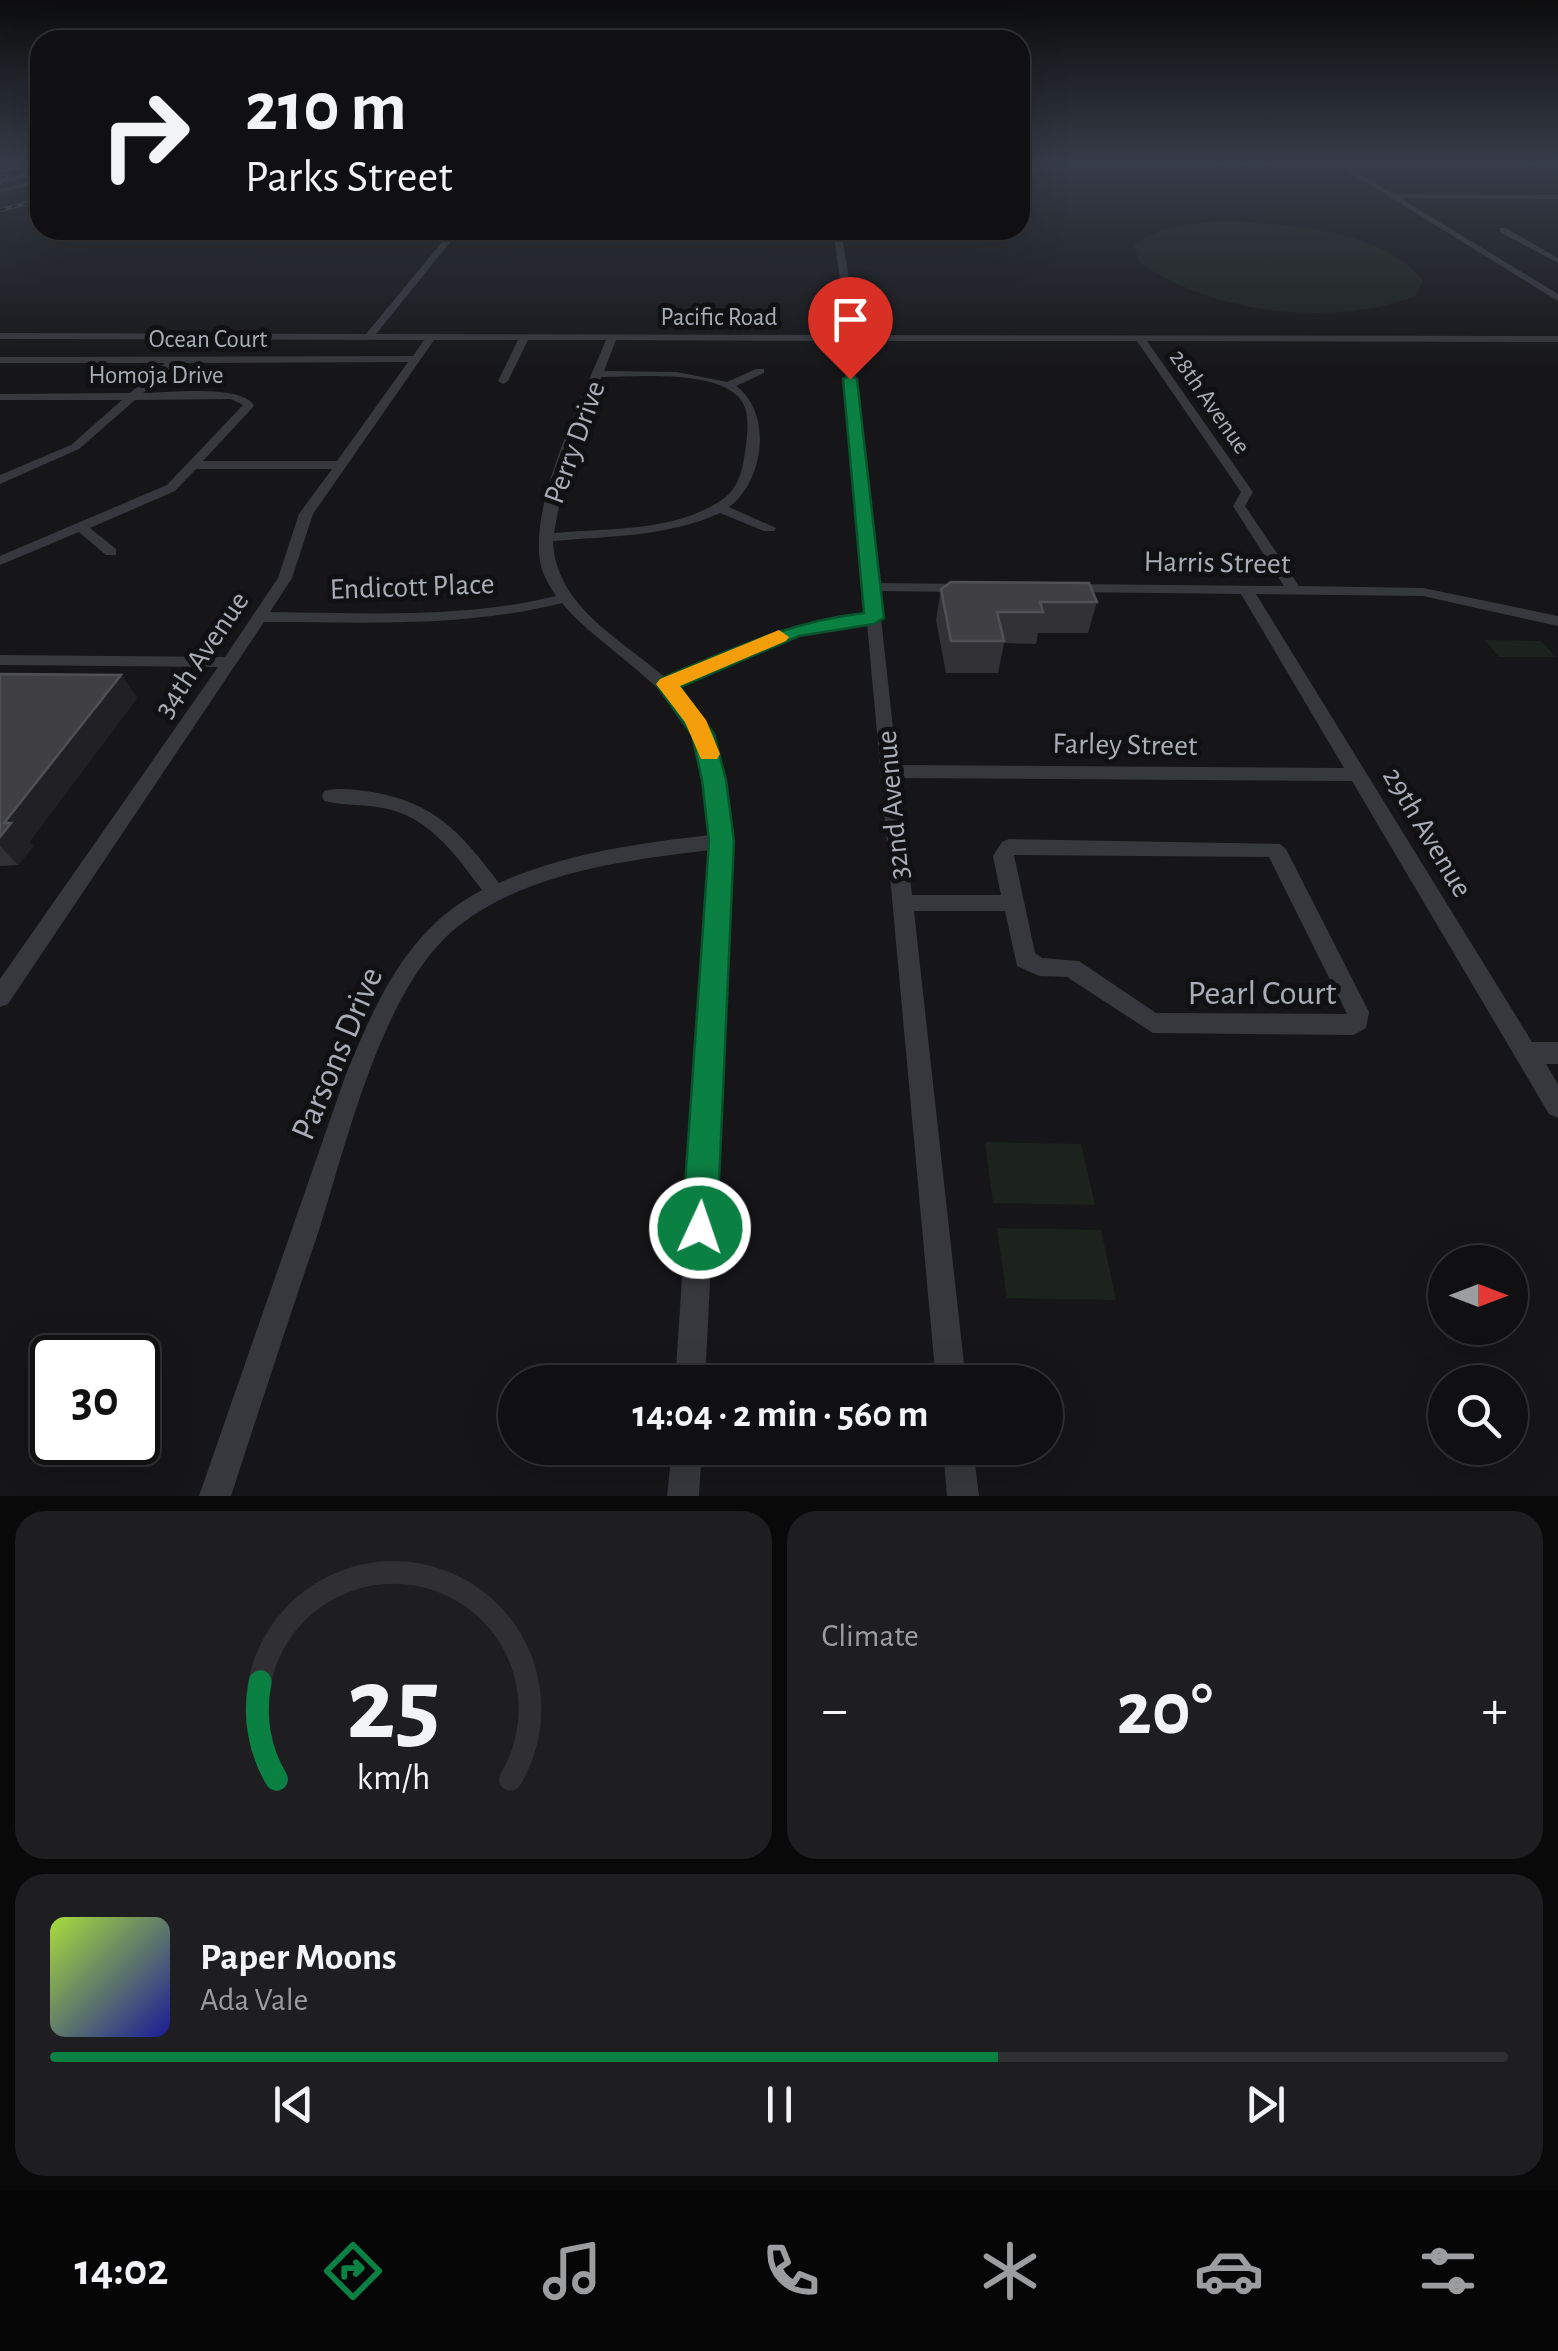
<!DOCTYPE html>
<html lang="en">
<head>
<meta charset="utf-8">
<style>
  :root { --surface:#101012; --page:#1e1e20; --text:#f1f3f6; --muted:#9c9d9f; --line:#303032; --accent:#0b8043 }
  body { margin:0; font-family:"Alegreya Sans",sans-serif; background:var(--page); color:var(--text); height:100vh; display:flex; flex-direction:column; font-size:38px; white-space:nowrap }
  * { box-sizing:border-box; margin:0 }
  p { font-size:32px; color:var(--muted) }
  .icon { flex:none; width:55px; height:55px; fill:none; stroke:currentColor; stroke-width:2; stroke-linecap:round; stroke-linejoin:round }
  .map { position:relative; height:1496px; overflow:hidden }
  .side { display:flex; flex-direction:column; gap:15px; padding:15px; background:#09090a; flex:1 }
  .side>* { flex:none }
  .top-card { position:absolute; left:30px; top:30px; width:1000px; height:210px; border-radius:30px; box-shadow:0 10px 40px #0002,0 0 0 2px var(--line); background:#101012; color:var(--text); overflow:hidden }
  .needle { width:65px; rotate:90deg }
  .controls { position:absolute; left:1428px; top:1245px; display:grid; gap:20px }
  .controls a { display:grid; place-items:center; width:100px; height:100px; border-radius:50%; background:var(--surface); box-shadow:0 10px 40px #0002,0 0 0 2px var(--line); font-size:50px }
  .speed { position:absolute; left:30px; top:1335px; display:flex; gap:20px; font-size:50px; font-weight:700; text-align:center }
  .speed>* { display:grid; place-content:center; width:130px; height:130px; border-radius:50%; background:var(--surface); box-shadow:0 10px 40px #0002,0 0 0 2px var(--line); line-height:1 }
  .speed .limit { border:5px solid #111; border-radius:15px; background:#fff; color:#111 }
  .pin { position:absolute; display:grid; place-items:center; width:85px; height:85px; color:#fff; margin:-102px -42px; border-radius:50% 50% 50% 0; rotate:-45deg; box-shadow:0 0 10px #0007 }
  .pin .icon { rotate:45deg }
  .me { position:absolute; width:110px; margin:-55px; rotate:3deg; stroke-linejoin:round; filter:drop-shadow(0 0 8px #0008) }
  .turn { display:flex; align-items:center; gap:35px; height:210px; padding:0 50px; font-size:45px }
  .turn .icon { width:130px; height:130px; stroke-width:2.5 }
  .turn b { display:block; font-size:70px; line-height:85px }
  .big { font-size:75px; font-weight:700; line-height:1.1 }
  .side .card { flex:1; display:flex; flex-direction:column; justify-content:center; gap:15px; min-width:0; padding:0 35px; border-radius:30px; background:var(--page) }
  .side .dial { align-items:center; gap:0 }
  .dial svg { height:260px; overflow:visible; fill:none; stroke:var(--line); stroke-width:7; stroke-linecap:round; text-anchor:middle }
  .dial text { fill:var(--text); stroke:none }
  .song { display:flex; align-items:center; gap:30px }
  .cover { width:120px; height:120px; border-radius:15px; background:linear-gradient(135deg,hsl(80 70% 55%),hsl(240 70% 35%)) }
  .played { height:10px; border-radius:5px; background:linear-gradient(90deg,var(--accent) 65%,var(--line) 65%) }
  .keys { display:flex; justify-content:space-around; direction:ltr }
  .heat { display:flex; justify-content:space-between; align-items:center; font-size:55px; direction:ltr }
  .side .tiles { flex:1; display:grid; gap:15px; grid-template-columns:1fr 1fr }
  .card:last-child { grid-column:span 2 }
  .trip { position:absolute; left:498px; top:1365px; width:565px; height:100px; border-radius:50px; background:var(--surface); box-shadow:0 10px 40px #0002,0 0 0 2px var(--line); font-weight:700; line-height:100px; text-align:center }
  .tab-bar { display:flex; height:160px; justify-content:space-around; align-items:center; background:#060607; color:var(--muted) }
  .tab-bar .icon { width:70px; height:70px }
  .tab-bar .on { color:var(--accent) }
  .tab-bar b { font-size:45px; color:var(--text) }
  .map>svg:first-child { display:block }
</style>
</head>
<body>
<div class="map">
<svg width="1558" height="1496" viewBox="0 0 1558 1496">
  <rect width="100%" height="100%" fill="#161618"/>
  <g fill="#1c231d">
    <path d="M1226,221C1291,225 1378,228 1423,280L1416,296C1331,328 1213,314 1139,262L1134,246C1161,224 1192,224 1226,221Z"/>
    <polygon points="1485,640 1541,641 1556,657 1499,657"/>
    <polygon points="985,1142 1081,1144 1095,1205 993,1203"/>
    <polygon points="997,1228 1101,1230 1116,1300 1007,1298"/>
  </g>
  <g fill="none" stroke-linecap="round" stroke-linejoin="round">
    <polygon fill="#2c353c" fill-rule="evenodd" points="40,170 40,174 0,184 0,180"/>
    <g fill="#37383d" fill-rule="evenodd">
      <polygon points="1333,162 1340,162 1393,194 1558,195 1558,199 1400,198 1558,294 1558,301"/>
      <polygon points="40,165 40,169 0,172 0,168"/>
      <polygon points="40,179 40,183 0,193 0,189"/>
      <polygon points="1500,228 1506,228 1558,258 1558,263 1500,232"/>
      <path d="M452,230H460L376,334L845,335L847,328L833,230H841L857,328L854,335L1558,336V342L1147,341L1253,492L1245,506L1299,586L1423,588L1558,616V626L1423,596L1256,594L1532,1042H1558V1064H1546L1558,1084V1118L1549,1114L1352,781L899,778L912,895H1001L993,856L1002,842L1009,839L1280,844L1286,849L1369,1012L1366,1028L1353,1035L1153,1033L1067,977L1039,976L1017,966L1005,911H914L966,1382H936L867,623C798,629 737,657 676,686C705,718 721,750 727,793C729,809 729,826 732,841L705,1382H675L711,850C626,860 530,872 461,924C383,983 348,1139 319,1230C289,1318 260,1407 231,1496H199L346,1074C377,1000 407,929 482,890C457,857 431,819 388,809C367,804 345,806 324,801L322,796L324,791C339,787 357,790 372,792C436,803 462,834 499,883C566,853 639,843 711,835C710,742 691,713 620,656C600,639 578,623 562,603C464,628 365,622 264,622L8,1004L0,1007V979L218,667L0,665V655L225,657L278,578L299,514L332,469H196L175,491L90,528L116,549V555H106L79,532L0,565V556L167,485L243,405L231,399L135,400L79,449L0,484V475L71,445L122,400H0V394L130,393L165,363H0V357L413,356L424,340L0,339V333L366,334ZM434,340H518L498,381L503,384L508,381L528,340H606C583,397 530,501 540,561C542,574 549,585 556,596C462,619 366,613 270,612L292,578L313,514ZM616,340L842,341L866,614C795,620 730,648 666,678C622,640 555,606 553,541C610,536 667,537 720,513L764,531H774L776,528L729,507C764,481 773,413 736,386L764,373V369H756L727,382L677,372L604,371ZM852,341H1137L1241,492L1233,506L1284,586L1072,584L1065,588L1072,592L1241,594L1344,768L897,765L878,591L966,592L973,588L966,584L877,583ZM408,362L337,461H203L253,407L254,405C239,384 169,393 143,393L177,363ZM601,377C636,377 718,369 741,400C751,414 747,437 745,452C742,474 737,492 717,503C669,532 608,528 554,533L564,479ZM1014,855L1269,857L1347,1014L1156,1013L1079,961L1042,958L1035,953Z"/>
      <polygon points="672,1448 702,1448 699,1496 667,1496"/>
      <polygon points="943,1448 973,1448 979,1496 947,1496"/>
    </g>
    <g stroke="#4a4c52" stroke-width="4">
      <g id="rail">
        <polyline points="1020,163 1558,164"/>
        <polyline points="0,178 40,172"/>
        <polyline points="0,210 40,200"/>
      </g>
    </g>
    <use href="#rail" stroke="#111113" stroke-width="2.5" stroke-dasharray="6" stroke-linecap="butt"/>
  </g>
  <g fill="#323236">
    <polygon points="941,589 1097,602 1088,633 1038,633 1036,644 1004,643 998,673 946,673 936,620"/>
    <polygon points="0,674 121,675 137,698 29,842 33,846 18,865 0,866"/>
  </g>
  <polygon fill="#212124" points="121,675 137,698 29,842 33,846 18,865 0,846 0,837 4,823"/>
  <g fill="#3f3f44" stroke="#4f5156" stroke-width="2.5">
    <polygon points="951,582 1089,583 1097,602 1040,602 1043,612 997,612 1004,641 951,641 941,589"/>
    <polygon points="0,674 121,675 4,823 11,823 0,837"/>
  </g>
  <linearGradient id="sky" x2="0" y2="1"><stop stop-color="#0c0c0d"/><stop offset="0.44" stop-color="#363c48"/><stop offset="1" stop-color="#363c48" stop-opacity="0"/></linearGradient>
  <rect width="1558" height="371" fill="url(#sky)"/>
  <path fill="#0b8043" stroke="#07532c" stroke-width="2.5" d="M850,375L857,379L884,618L874,624L799,636L680,687L714,734L726,780L734,841L717,1228L712,1241L700,1246L687,1241L682,1228L709,841L702,780L692,735L656,684L660,679C727,651 791,621 864,613L843,379Z"/>
  <polygon fill="#f59e0b" points="779,630 789,637 786,641 680,686 706,720 720,754 717,759 701,759 685,722 656,684 660,679"/>
  <g text-anchor="middle" stroke-width="10" stroke-linejoin="round" paint-order="stroke">
    <g font-size="25" fill="#a8adb8" stroke="#111113">
      <text x="719" y="325">Pacific Road</text>
      <text x="208" y="347">Ocean Court</text>
      <text x="156" y="383">Homoja Drive</text>
      <text transform="translate(1211 401) rotate(55)" y="9">28th Avenue</text>
    </g>
    <g font-size="30" fill="#a8adb8" stroke="#111113">
      <text transform="translate(574 442) rotate(-70)" y="10">Perry Drive</text>
      <text transform="translate(1217 562) rotate(1)" y="10">Harris Street</text>
      <text transform="translate(412 586) rotate(-2)" y="10">Endicott Place</text>
      <text transform="translate(201 654) rotate(-56)" y="10">34th Avenue</text>
      <text transform="translate(1125 744) rotate(1)" y="10">Farley Street</text>
      <text transform="translate(892 805) rotate(-95)" y="10">32nd Avenue</text>
      <text transform="translate(1428 832) rotate(59)" y="10">29th Avenue</text>
    </g>
    <g font-size="35" fill="#a8adb8" stroke="#111113">
      <text x="1262" y="1004">Pearl Court</text>
      <text transform="translate(336 1053) rotate(-67)" y="12">Parsons Drive</text>
    </g>
  </g>
</svg>
<div class="controls">
<a><svg class="needle" viewBox="-14 -14 28 28"><path d="M0-13l5 13h-10z" fill="#e53935"/><path d="M0 13l5-13h-10z" fill="#9c9d9f"/></svg></a>
<a><svg class="icon" aria-label="search" viewBox="0 0 24 24"><circle cx="10" cy="10" r="6"/><path d="M15 15l6 6"/></svg></a>
</div>
<div class="speed"><div class="limit">30</div></div>
<div class="pin" style="left:850px;top:379px;background:#d93025"><svg class="icon" aria-label="arrive" viewBox="0 0 24 24"><path d="M6 21V4h12l-3 4 3 4H6"/></svg></div>
<svg class="me" style="left:700px;top:1228px" viewBox="-20 -20 40 40"><circle r="17" fill="#0b8043" stroke="#fff" stroke-width="3"/><path d="M0-11L8 9 0 5-8 9z" fill="#fff"/></svg>
<div class="trip">14:04 · 2 min · 560 m</div>
<div class="top-card">
<div class="turn"><svg class="icon" aria-label="right" viewBox="0 0 24 24"><path d="M7 20v-9h11M14 6l5 5-5 5"/></svg><div><b>210 m</b>Parks Street</div></div>
</div>
</div>
<section class="side">
<div class="tiles">
<div class="card dial"><svg viewBox="0 0 100 80">
<path d="M14 69A42 42 0 1 1 86 69"/>
<path d="M14 69A42 42 0 0 1 9 39" stroke="#0b8043"/>
<text x="50" y="56" font-size="32" font-weight="700">25</text>
<text x="50" y="72" font-size="11">km/h</text>
</svg></div>
<div class="card"><p>Climate</p>
<div class="heat"><a>−</a><b class="big">20°</b><a>+</a></div>
</div>
<div class="card">
<div class="song"><i class="cover"></i><div><b>Paper Moons</b><p>Ada Vale</p></div></div>
<div class="played"></div>
<div class="keys"><svg class="icon" aria-label="previous" viewBox="0 0 24 24"><path d="M18 5L8 12l10 7zM5 5v14"/></svg><svg class="icon" aria-label="pause" viewBox="0 0 24 24"><path d="M8 5v14M16 5v14"/></svg><svg class="icon" aria-label="next" viewBox="0 0 24 24"><path d="M6 5l10 7-10 7zM19 5v14"/></svg></div>
</div>
</div>
</section>
<nav class="tab-bar">
<b>14:02</b>
<svg class="icon on" aria-label="directions" viewBox="0 0 24 24"><path d="M12 3l9 9-9 9-9-9zM9 14v-3h6M13 9l2 2-2 2"/></svg>
<svg class="icon" aria-label="music" viewBox="0 0 24 24"><path d="M9 18V5l10-2v13"/><circle cx="6" cy="18" r="3"/><circle cx="16" cy="16" r="3"/></svg>
<svg class="icon" aria-label="phone" viewBox="0 0 24 24"><path d="M5 4h4l2 5-3 2q2 4 5 5l2-3 5 2v4C11 20 4 13 5 4z"/></svg>
<svg class="icon" aria-label="climate" viewBox="0 0 24 24"><path d="M12 3v18M4 7l16 10M4 17L20 7"/></svg>
<svg class="icon" aria-label="car" viewBox="0 0 24 24"><path d="M5 17H2v-5l4-1 3-4h7l3 4 3 1v5h-3M9 17h6M6 11h13"/><circle cx="7" cy="17" r="2"/><circle cx="17" cy="17" r="2"/></svg>
<svg class="icon" aria-label="filters" viewBox="0 0 24 24"><path d="M4 7h16M4 17h16"/><circle cx="9" cy="7" r="2"/><circle cx="15" cy="17" r="2"/></svg>
</nav>
</body>
</html>
